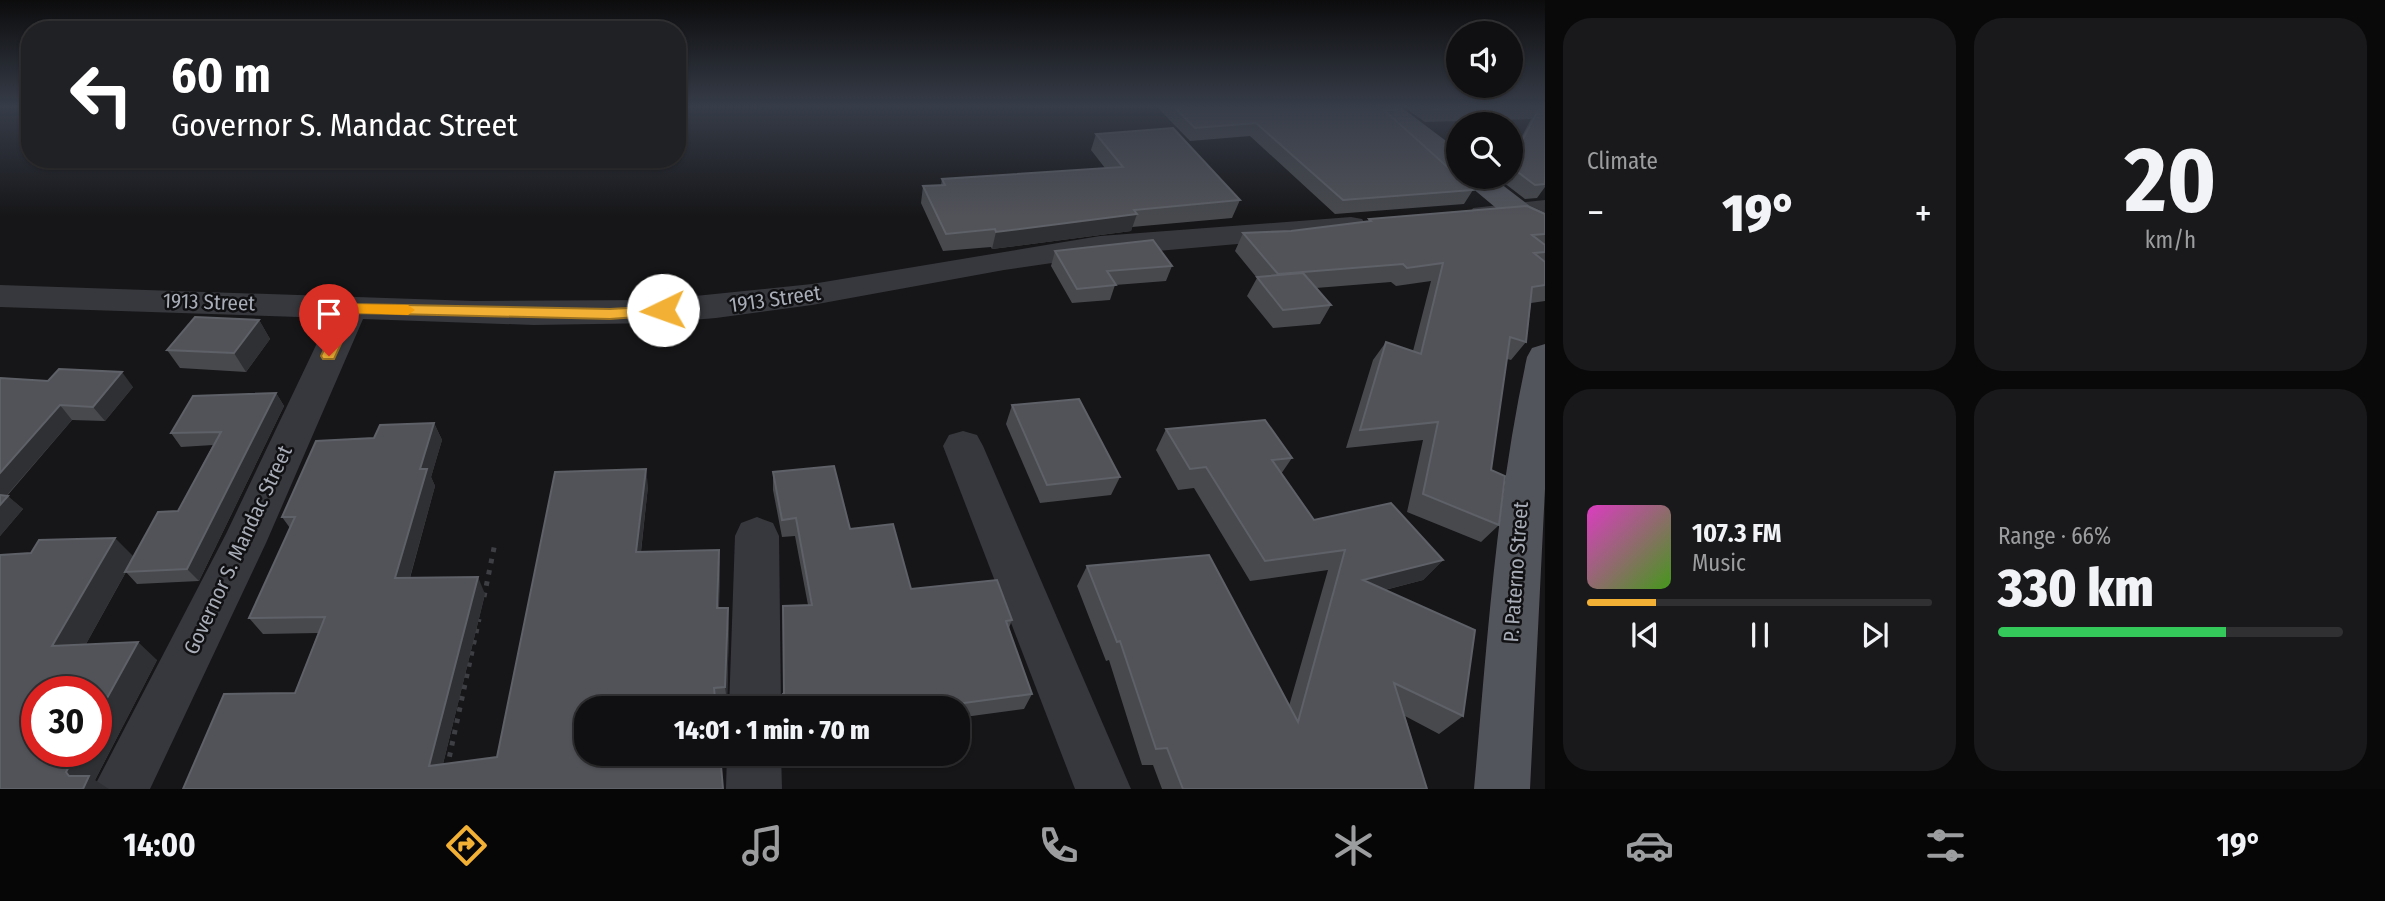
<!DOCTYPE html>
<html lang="en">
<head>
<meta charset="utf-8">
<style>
  :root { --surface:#101012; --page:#19191b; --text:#f1f3f6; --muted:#9c9d9f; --line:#303032; --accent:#f2b134 }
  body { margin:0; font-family:"Fira Sans Condensed",sans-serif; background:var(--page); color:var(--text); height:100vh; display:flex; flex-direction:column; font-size:26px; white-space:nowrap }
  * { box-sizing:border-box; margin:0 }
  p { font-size:23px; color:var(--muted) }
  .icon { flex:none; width:38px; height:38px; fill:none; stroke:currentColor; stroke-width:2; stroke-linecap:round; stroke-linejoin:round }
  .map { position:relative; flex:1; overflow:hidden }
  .sheet { display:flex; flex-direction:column; gap:18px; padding:18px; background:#09090a; width:840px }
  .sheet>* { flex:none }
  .guide { position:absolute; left:21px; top:21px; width:665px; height:147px; border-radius:28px; box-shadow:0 2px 5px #0004,0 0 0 2px var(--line); background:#202124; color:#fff; overflow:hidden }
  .tools { position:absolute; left:1446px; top:21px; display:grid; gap:14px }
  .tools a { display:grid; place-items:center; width:77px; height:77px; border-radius:50%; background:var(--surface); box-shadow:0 2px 5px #0004,0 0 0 2px var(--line); font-size:35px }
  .speed { position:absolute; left:21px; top:676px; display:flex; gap:14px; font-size:35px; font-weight:700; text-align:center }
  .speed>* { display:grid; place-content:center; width:91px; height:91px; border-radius:50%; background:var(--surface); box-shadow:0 2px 5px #0004,0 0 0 2px var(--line); line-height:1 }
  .speed .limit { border:10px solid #d22; background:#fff; color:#111 }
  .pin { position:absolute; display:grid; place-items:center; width:60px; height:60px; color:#fff; margin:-72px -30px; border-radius:50% 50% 50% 0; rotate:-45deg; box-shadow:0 0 7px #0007 }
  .pin .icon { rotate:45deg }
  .me { position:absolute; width:77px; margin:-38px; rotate:267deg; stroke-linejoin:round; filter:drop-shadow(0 0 5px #0008) }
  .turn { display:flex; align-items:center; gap:24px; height:147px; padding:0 35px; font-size:32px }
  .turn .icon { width:91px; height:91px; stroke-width:2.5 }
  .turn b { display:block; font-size:49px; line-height:60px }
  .big { font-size:52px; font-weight:800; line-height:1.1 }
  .sheet .card { flex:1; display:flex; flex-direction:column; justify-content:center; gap:10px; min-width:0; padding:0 24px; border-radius:28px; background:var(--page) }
  .sheet .dial { align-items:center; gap:0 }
  .dial b { font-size:91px; line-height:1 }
  .song { display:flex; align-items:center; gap:21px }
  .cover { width:84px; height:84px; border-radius:10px; background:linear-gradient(135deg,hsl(310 70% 55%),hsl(100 70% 35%)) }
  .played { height:7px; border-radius:4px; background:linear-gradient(90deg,var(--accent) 20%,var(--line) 20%) }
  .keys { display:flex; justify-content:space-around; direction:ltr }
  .heat { display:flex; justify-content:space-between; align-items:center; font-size:38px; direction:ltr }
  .charge { height:10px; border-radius:5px; background:linear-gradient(90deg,#34c759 66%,var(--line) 0) }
  .sheet .tiles { flex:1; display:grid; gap:18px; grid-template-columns:repeat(2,1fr) }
  .trip { position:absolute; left:574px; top:696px; width:396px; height:70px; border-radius:28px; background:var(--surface); box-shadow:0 2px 5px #0004,0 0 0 2px var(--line); font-weight:800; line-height:70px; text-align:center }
  .tab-bar { display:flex; height:112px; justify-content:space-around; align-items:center; background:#060607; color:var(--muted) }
  .tab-bar .icon { width:49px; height:49px }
  .tab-bar .active { color:var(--accent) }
  .tab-bar b { font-size:32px; color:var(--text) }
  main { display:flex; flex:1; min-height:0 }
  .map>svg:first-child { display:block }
</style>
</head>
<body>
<main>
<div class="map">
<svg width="1545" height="789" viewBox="0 0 1545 789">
  <rect width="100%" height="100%" fill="#161618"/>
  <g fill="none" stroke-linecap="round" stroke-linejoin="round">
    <g stroke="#3d3f44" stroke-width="5" stroke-dasharray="4.5 7" stroke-linecap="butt">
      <polyline points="484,597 495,543"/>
      <polyline points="447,768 479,619"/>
    </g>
    <g fill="#37383d" fill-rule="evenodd">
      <polygon points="1545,200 1545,218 1484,224 1473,222 1469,215 1473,208"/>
      <polygon points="1351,217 1362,219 1367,226 1362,233 1100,256 1004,270 812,305 716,318 656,323 534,325 363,319 266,543 150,789 93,789 226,534 329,318 0,307 0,285 474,301 656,300 812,284 1100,236"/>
      <polygon points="963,431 977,435 983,446 1131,789 1075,789 943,446 949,435"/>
      <polygon points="757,517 773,523 779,536 781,709 729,709 735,536 741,523"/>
      <polygon points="727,754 781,754 782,789 726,789"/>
    </g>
    <g fill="#53555c" fill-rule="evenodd">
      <polygon points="1372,107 1401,107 1458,150 1458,172 1448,170"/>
      <polygon points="1459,177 1492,177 1530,206 1545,213 1545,234 1508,218"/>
      <path d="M1545,344V489L1530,789H1474C1487,644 1496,500 1527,357L1532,348Z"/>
    </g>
  </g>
  <g fill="#47494d">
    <polygon points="1157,107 1391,107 1395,110 1391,116 1473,190 1464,204 1335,214 1250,136 1190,141"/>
    <polygon points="1404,107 1545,107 1545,187 1537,198 1525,199 1499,179 1501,177 1510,177 1510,159 1531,119 1425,122"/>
    <polygon points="1096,134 1240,200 1232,218 1132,227 1131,231 992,249 991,247 943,251 921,203 923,186 941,185 942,179 1105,168 1091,150"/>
    <polygon points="1545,214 1545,301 1531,303 1526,342 1511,360 1507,359 1491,470 1499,525 1481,542 1407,512 1423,440 1346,448 1373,360 1386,342 1413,351 1431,281 1396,286 1391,282 1316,288 1331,305 1320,324 1273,328 1247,296 1257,278 1235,251 1243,233 1291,231 1368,221 1369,219"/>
    <polygon points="1055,251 1172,266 1166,281 1115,285 1110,300 1072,303 1051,266"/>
    <polygon points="259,320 270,339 246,372 180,368 167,350"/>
    <polygon points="0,378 133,387 105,421 72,420 7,496 23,509 0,536"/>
    <polygon points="276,393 284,406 199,581 137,584 126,572 86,644 157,660 95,780 0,789 134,557 178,511 213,445 181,447 171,433"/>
    <polygon points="1012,405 1120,477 1111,495 1040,503 1006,424"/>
    <polygon points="434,423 442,440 431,477 435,486 410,578 485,594 443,764 497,757 648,486 641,552 719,550 720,567 719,608 729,624 727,702 716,703 586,754 183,789 295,693 318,633 263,634 249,618 290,528 282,517 374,438"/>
    <polygon points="1166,429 1292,458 1281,474 1314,520 1443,560 1423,580 1385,590 1463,716 1439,734 1405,716 1427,789 1162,789 1153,765 1142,765 1109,660 1106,661 1077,586 1087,566 1289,706 1328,570 1250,581 1194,488 1178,490 1156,450"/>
    <polygon points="773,472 850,529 911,589 1012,620 1009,628 1032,694 1024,709 957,718 957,709 769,709 769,696 781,696 783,694 808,605 795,536 782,537 773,490"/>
  </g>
  <g fill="#2f3033">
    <polygon points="1137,214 1131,231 992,249 996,232"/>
    <polygon points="259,320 270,339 246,372 234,353"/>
    <polygon points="122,372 133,387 105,421 93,407"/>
    <polygon points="276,393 284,406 199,581 187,569"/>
    <polygon points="60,405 72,420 0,503 0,473"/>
    <polygon points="434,423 442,440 431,477 435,486 405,595 395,578 420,469"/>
    <polygon points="646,469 648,486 639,568 636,552"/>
    <polygon points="8,496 23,509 0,536 0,505"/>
    <polygon points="115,538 134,557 75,664 52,646"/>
    <polygon points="719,550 720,567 718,624 717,608"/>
    <polygon points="1443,560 1423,580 1345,600 1363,580"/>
    <polygon points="478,577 485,594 439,780 429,766"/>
    <polygon points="728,608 729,624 727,702 725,687"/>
    <polygon points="138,642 157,660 95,780 109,789 83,789 69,776 66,772 78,751 96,751 96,718"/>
  </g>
  <g fill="#525359" stroke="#5f6168" stroke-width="2">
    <polygon points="1174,107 1391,107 1395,110 1384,110 1473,190 1343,200 1256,123 1195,128"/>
    <polygon points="1430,107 1514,107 1433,109"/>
    <polygon points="1540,107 1545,107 1545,184 1535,185 1510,166 1510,163"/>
    <polygon points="1173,128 1240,200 1134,210 1137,214 996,232 995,229 946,234 923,186 945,185 942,179 1123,167 1096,134"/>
    <polygon points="1527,206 1545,214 1545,234 1532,235 1545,245 1545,252 1534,253 1545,262 1545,285 1532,287 1526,342 1510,337 1491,470 1505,476 1499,525 1423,494 1438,422 1360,430 1386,342 1421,354 1443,263 1407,268 1403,264 1278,274 1243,233 1291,231 1371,221 1369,219"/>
    <polygon points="1153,240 1172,266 1107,271 1116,285 1077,289 1055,251"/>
    <polygon points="1303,273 1331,305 1283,310 1257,277"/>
    <polygon points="195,317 259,320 234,353 167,350"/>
    <polygon points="59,369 122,372 93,407 60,405 0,473 0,378 48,381"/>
    <polygon points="276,393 187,569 125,572 158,512 178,511 221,432 171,433 193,396"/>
    <polygon points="1079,399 1120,477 1047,485 1012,405"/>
    <polygon points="1265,420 1292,458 1272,460 1314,520 1391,503 1443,560 1363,580 1475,630 1463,716 1394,683 1427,789 1183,789 1167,748 1156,749 1120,641 1117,642 1087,566 1209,555 1298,722 1345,550 1265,561 1206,467 1190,469 1166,429"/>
    <polygon points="434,423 420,469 427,469 395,578 478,577 429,766 497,757 555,472 646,469 636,552 719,550 717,608 728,608 725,687 714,688 716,709 586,709 586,754 720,754 723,789 183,789 224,694 295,693 325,617 249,618 295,517 282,517 316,441 374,438 380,425"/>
    <polygon points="834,466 850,529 893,524 911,589 997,580 1012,620 1006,621 1032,694 919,709 770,709 769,696 781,696 784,693 783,606 812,605 796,518 782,520 773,472"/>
    <polygon points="0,495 8,496 0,505"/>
    <polygon points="115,538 52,646 138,642 96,718 96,691 37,691 37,751 78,751 66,772 69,776 89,776 83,789 0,789 0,555 31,553 39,540"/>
  </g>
  <linearGradient id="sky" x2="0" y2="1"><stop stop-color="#0c0c0d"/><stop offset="0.49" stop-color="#363c48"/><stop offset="1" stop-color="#363c48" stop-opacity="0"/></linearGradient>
  <rect width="1545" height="217" fill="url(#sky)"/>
  <polygon fill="#f2b134" stroke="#9d7322" stroke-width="2" points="350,304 610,309 663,306 670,310 663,315 610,319 355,313 334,359 323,359 321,356 343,309"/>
  <polygon fill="#f59e0b" points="350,304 408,305 415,310 408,315 355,313 349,326 338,326 336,322 345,305"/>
  <g text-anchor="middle" stroke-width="5" stroke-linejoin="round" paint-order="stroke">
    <g font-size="21" fill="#a8adb8" stroke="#111113">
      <text transform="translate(775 299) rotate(-8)" y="7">1913 Street</text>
      <text transform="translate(209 302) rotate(2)" y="7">1913 Street</text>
      <text transform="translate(238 550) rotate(-65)" y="7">Governor S. Mandac Street</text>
      <text transform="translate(1516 572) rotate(-86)" y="7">P. Paterno Street</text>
    </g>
  </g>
</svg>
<div class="tools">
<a><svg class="icon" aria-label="sound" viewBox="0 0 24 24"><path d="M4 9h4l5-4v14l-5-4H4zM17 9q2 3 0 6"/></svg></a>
<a><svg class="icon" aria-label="search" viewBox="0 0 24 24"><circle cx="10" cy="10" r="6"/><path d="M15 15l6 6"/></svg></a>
</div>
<div class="speed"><div class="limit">30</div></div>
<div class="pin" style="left:329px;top:356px;background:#d93025"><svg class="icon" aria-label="arrive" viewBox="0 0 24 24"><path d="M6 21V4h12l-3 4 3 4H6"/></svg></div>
<svg class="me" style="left:663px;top:310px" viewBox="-20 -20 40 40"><circle r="19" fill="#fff"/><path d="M0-13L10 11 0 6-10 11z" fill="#f2b134"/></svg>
<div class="trip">14:01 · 1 min · 70 m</div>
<div class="guide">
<div class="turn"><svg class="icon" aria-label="left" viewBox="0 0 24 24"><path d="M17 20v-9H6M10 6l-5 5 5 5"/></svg><div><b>60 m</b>Governor S. Mandac Street</div></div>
</div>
</div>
<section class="sheet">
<div class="tiles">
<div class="card"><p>Climate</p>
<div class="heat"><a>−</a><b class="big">19°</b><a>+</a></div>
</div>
<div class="card dial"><b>20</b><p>km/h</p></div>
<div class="card">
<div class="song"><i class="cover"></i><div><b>107.3 FM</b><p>Music</p></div></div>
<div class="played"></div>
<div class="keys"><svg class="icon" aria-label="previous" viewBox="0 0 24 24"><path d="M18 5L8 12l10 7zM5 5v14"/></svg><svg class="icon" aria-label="pause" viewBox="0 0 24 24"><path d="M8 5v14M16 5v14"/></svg><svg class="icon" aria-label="next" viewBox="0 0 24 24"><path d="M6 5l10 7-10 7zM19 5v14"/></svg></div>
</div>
<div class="card"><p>Range · 66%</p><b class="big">330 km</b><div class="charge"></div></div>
</div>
</section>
</main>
<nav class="tab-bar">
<b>14:00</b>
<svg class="icon active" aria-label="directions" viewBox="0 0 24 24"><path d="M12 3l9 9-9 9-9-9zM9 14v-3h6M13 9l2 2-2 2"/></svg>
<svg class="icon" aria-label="music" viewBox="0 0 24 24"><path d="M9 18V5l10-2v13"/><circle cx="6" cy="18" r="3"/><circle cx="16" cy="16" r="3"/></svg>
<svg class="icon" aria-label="phone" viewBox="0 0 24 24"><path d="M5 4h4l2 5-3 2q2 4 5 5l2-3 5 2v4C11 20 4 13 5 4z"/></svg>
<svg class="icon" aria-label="climate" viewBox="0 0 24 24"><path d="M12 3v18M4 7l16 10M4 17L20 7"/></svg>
<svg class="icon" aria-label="car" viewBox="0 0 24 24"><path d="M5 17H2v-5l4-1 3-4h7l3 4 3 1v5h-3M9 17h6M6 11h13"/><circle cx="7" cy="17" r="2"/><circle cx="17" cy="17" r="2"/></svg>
<svg class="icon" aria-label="filters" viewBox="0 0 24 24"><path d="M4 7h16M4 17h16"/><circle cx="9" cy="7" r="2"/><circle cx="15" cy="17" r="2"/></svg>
<b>19°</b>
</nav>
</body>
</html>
